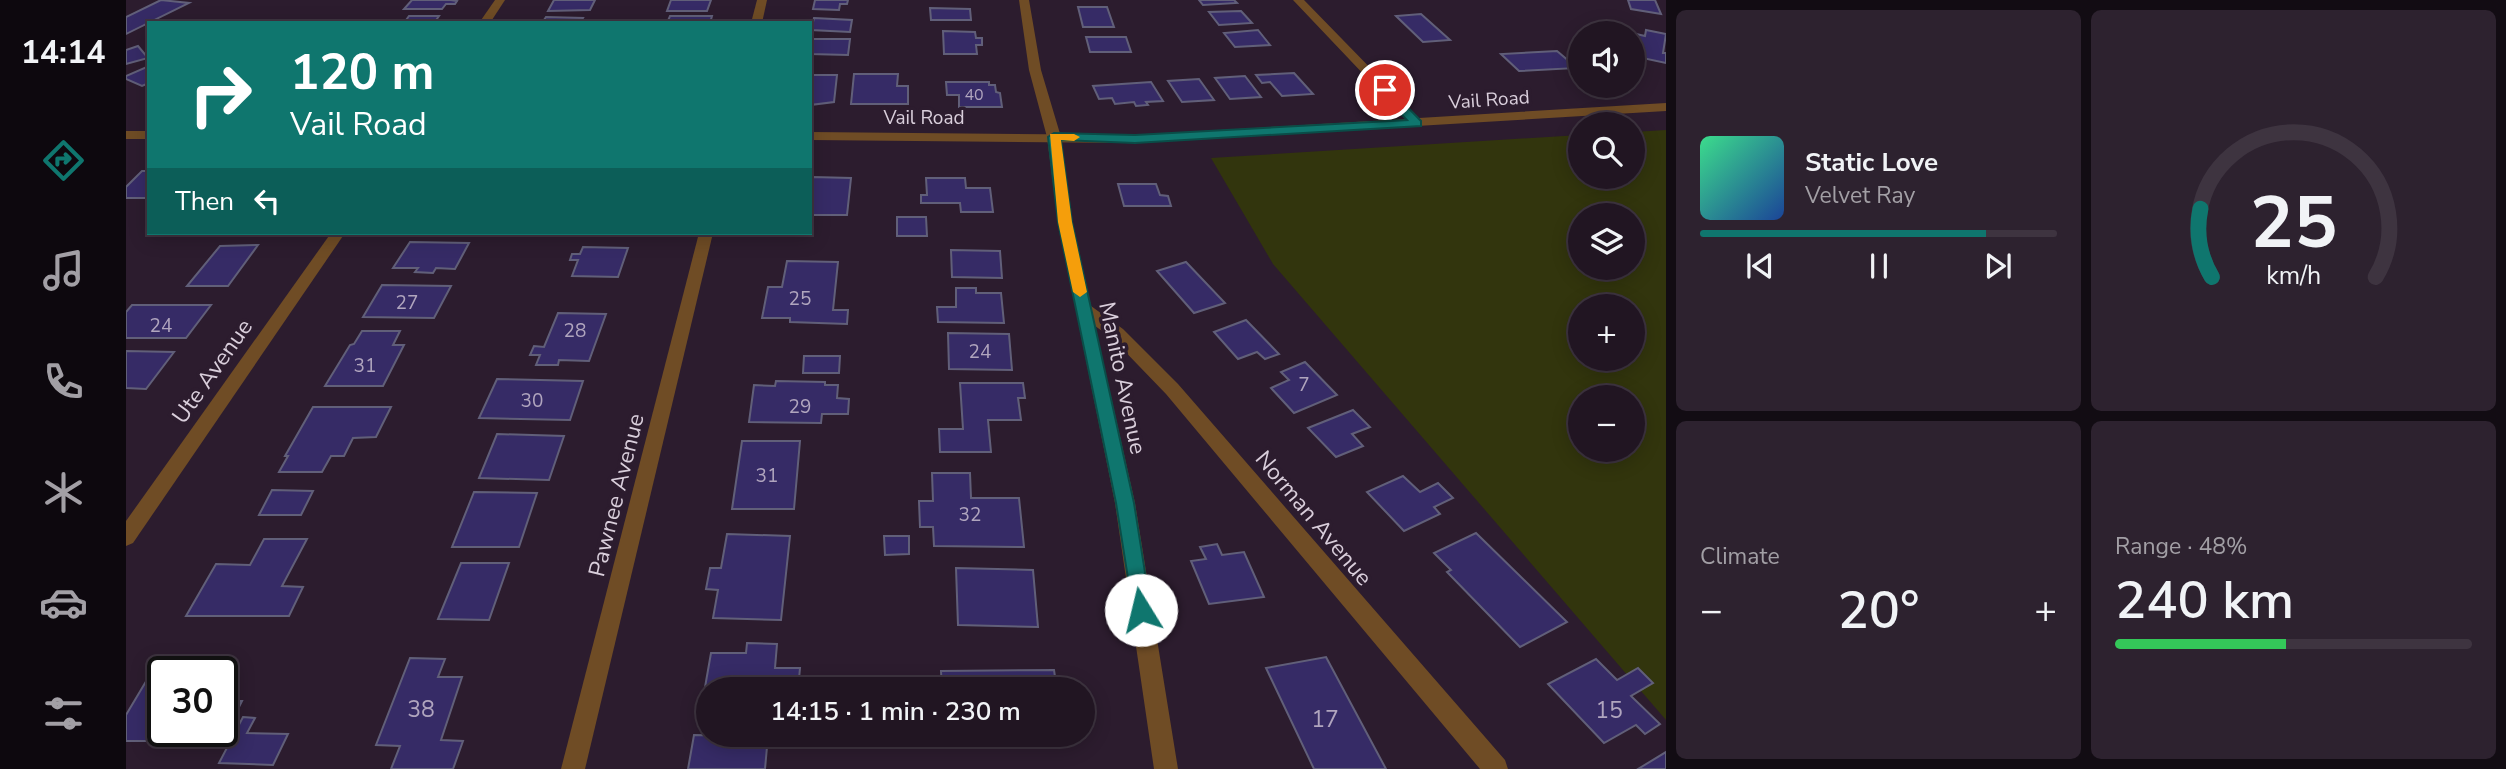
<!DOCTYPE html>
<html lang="en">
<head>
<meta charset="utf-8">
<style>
  :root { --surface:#211522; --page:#2d222f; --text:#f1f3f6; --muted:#a29fa5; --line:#3e3440; --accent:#0f766e }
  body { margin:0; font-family:"Nunito Sans",sans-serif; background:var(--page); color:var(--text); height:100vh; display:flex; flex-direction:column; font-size:26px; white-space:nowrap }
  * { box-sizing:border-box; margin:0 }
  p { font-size:23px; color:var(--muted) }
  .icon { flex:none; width:38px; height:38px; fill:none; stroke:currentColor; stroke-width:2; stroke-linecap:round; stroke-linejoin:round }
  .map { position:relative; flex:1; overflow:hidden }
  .details { display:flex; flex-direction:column; gap:10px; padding:10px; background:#120c13; width:840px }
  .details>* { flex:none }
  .hud { position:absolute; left:21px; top:21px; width:665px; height:214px; border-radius:0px; box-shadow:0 4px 18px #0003,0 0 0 2px var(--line); background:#0f766e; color:#fff; overflow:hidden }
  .tools { position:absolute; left:1442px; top:21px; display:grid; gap:14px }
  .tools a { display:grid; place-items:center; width:77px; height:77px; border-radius:50%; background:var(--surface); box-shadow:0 4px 18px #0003,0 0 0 2px var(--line); font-size:35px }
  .speed { position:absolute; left:21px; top:656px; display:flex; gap:14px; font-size:35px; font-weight:700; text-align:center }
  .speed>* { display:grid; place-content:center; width:91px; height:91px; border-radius:50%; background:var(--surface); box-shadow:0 4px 18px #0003,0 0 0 2px var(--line); line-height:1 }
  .speed .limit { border:4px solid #111; border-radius:10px; background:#fff; color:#111 }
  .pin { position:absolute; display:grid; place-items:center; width:60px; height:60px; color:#fff; margin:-30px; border:4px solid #fff; border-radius:50%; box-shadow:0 2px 7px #0007 }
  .me { position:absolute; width:77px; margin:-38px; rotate:351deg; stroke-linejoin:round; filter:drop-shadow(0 0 5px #0008) }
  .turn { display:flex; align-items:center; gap:24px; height:147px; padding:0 28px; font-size:32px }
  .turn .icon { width:91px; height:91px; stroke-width:2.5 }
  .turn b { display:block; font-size:49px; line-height:60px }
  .then { display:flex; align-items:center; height:66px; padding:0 28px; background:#0003; gap:14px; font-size:26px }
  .big { font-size:52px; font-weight:600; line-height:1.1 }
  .details .card { flex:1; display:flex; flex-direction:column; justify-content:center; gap:10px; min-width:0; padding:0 24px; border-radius:10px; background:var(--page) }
  .details .dial { align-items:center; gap:0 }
  .dial svg { height:182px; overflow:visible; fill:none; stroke:var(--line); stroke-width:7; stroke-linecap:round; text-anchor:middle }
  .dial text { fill:var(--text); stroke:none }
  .song { display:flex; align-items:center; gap:21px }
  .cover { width:84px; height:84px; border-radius:10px; background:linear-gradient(135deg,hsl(150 70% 55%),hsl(220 70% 35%)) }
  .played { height:7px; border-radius:4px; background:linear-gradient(90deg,var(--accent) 80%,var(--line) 80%) }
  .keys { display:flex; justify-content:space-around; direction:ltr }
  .heat { display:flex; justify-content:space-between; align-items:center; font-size:38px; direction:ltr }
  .charge { height:10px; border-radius:5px; background:linear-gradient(90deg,#34c759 48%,var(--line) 0) }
  .details .tiles { flex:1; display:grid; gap:10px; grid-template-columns:repeat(2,1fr) }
  .trip { position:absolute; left:570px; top:677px; width:399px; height:70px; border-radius:35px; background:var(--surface); box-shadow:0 4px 18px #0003,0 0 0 2px var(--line); font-weight:600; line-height:70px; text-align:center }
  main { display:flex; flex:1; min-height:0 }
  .tab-bar { display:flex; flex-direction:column; width:126px; justify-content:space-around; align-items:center; background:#0d080e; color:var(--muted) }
  .tab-bar .icon { width:49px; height:49px }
  .tab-bar .selected { color:var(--accent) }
  .tab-bar b { font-size:32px; color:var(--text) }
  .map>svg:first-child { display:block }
</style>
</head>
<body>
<main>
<nav class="tab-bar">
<b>14:14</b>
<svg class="icon selected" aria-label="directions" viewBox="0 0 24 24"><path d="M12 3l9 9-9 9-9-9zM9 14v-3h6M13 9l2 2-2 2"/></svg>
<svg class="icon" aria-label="music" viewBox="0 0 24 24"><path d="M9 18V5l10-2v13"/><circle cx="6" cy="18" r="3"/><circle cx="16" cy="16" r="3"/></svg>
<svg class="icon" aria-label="phone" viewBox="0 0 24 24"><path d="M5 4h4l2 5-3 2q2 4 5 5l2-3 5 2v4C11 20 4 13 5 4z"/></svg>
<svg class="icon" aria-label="climate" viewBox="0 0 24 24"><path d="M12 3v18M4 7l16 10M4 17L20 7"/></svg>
<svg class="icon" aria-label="car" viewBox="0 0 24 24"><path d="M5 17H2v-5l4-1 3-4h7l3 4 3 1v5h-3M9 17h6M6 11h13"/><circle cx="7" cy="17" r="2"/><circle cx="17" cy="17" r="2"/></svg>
<svg class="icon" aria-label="filters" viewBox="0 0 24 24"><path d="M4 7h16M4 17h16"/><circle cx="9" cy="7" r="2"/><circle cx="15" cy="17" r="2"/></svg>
</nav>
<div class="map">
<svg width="1540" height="769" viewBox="0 0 1540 769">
  <rect width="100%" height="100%" fill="#2c1c2e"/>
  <path fill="#32350d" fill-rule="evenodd" d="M1540,130V720L1147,264L1085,158L1454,135V177H1507V132ZM1454,215H1507V268H1454ZM1454,306H1507V359H1454ZM1454,397H1507V450H1454Z"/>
  <g fill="#362b66" stroke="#615f79" stroke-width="2">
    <polygon points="35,0 63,3 0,34 0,17"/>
    <polygon points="286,0 325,0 331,1 329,4 320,4 316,9 278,9"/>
    <polygon points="428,0 469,0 464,10 422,11"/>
    <polygon points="545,0 585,0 581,11 541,11"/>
    <polygon points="689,0 722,0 721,4 714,4 713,10 687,9"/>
    <polygon points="1073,0 1108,0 1111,3 1077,5"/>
    <polygon points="1502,0 1529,0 1535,14 1505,9"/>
    <polygon points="952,7 981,7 988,27 957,27"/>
    <polygon points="804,8 844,9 845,20 805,20"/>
    <polygon points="1115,11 1126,23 1093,25 1083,12"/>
    <polygon points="1295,14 1324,40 1297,42 1270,16"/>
    <polygon points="283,16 313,16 308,23 278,23"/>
    <polygon points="544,16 586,16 584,23 541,23"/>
    <polygon points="420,17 457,18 454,23 416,23"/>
    <polygon points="688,18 726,20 724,32 685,30"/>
    <polygon points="1132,30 1144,45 1109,47 1098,33"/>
    <polygon points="1520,30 1540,34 1537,53 1540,53 1540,63 1507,56 1506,33 1519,36"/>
    <polygon points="817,31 849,32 850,38 856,38 856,45 850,45 851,54 818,54"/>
    <polygon points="960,37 1000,37 1005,52 964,52"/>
    <polygon points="685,39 724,39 722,55 684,54"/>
    <polygon points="12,46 22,58 0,64 0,50"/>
    <polygon points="1431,51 1451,68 1393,71 1375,54"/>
    <polygon points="23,66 23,83 16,86 0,79 0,76"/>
    <polygon points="1168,73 1187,94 1156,96 1144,82 1136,83 1130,75"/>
    <polygon points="728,74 772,74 771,86 782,86 782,104 725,104"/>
    <polygon points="687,75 711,75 708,102 684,105 684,80"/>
    <polygon points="1119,76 1135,97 1104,99 1089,78"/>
    <polygon points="1073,79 1088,100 1056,102 1042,81"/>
    <polygon points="820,82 863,82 863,85 869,85 870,92 874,93 876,107 833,107 833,95 821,95"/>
    <polygon points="1025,82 1037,101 1020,102 1022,105 1010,106 1008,102 989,104 986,98 973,99 967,86"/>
    <polygon points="16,171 23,171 23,198 0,198 0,187"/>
    <polygon points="687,177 725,178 721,215 684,215 684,184"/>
    <polygon points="800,178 839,178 840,188 864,188 867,212 835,212 834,203 795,203 795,195 801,195"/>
    <polygon points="992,184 1030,184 1034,195 1042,196 1045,206 998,206"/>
    <polygon points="771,217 800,217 801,236 771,236"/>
    <polygon points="284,242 343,243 329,269 310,268 307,273 289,272 292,268 267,268"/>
    <polygon points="132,245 102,286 61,286 94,246"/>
    <polygon points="457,247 502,248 492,277 446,276 452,260 444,260 446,254 454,254"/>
    <polygon points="825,250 874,251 876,278 826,277"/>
    <polygon points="661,261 712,262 707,310 722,310 721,324 664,322 664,318 636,318 642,287 656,287"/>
    <polygon points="1060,262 1099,303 1068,313 1031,271"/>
    <polygon points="256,285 325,286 308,318 237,317"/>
    <polygon points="830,288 850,288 850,293 875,293 878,323 812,322 811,307 830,307"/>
    <polygon points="6,305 85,305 60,338 0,338 0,312"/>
    <polygon points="432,313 480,314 463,361 433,360 432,365 410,365 414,355 404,355 408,346 418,347"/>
    <polygon points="1120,320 1153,354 1139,359 1131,352 1112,359 1088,332"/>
    <polygon points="236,331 274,331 267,345 278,345 257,386 199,386 224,345 228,344"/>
    <polygon points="822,333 883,334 886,370 823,369"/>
    <polygon points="0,351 48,352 20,389 0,388"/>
    <polygon points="678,356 714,356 713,373 677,373"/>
    <polygon points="1179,362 1211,395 1168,413 1145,388 1163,380 1155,372"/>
    <polygon points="371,379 457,381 444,420 353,418"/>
    <polygon points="650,381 699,382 699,385 712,385 711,398 723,399 722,414 696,414 695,423 623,422 628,385 649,386"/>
    <polygon points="834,383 897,383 899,398 892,398 895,420 862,420 865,452 814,452 813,429 837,429"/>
    <polygon points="187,407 265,407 250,437 227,438 218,456 205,456 196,472 153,472 162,456 159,456"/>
    <polygon points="1227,410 1244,427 1226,434 1237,446 1210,457 1182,428"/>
    <polygon points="371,434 438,436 423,480 353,478"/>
    <polygon points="616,441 674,441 668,509 606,509"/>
    <polygon points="806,473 844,473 845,498 893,498 898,547 808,546 807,527 794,527 793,501 807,501"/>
    <polygon points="1277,476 1294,492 1312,483 1327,498 1308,507 1314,514 1278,531 1241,492"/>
    <polygon points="146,490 187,491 175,515 133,515"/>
    <polygon points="348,492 411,493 393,547 326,547"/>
    <polygon points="1350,533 1441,622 1394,647 1321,572 1325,570 1308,553"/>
    <polygon points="601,534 664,536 655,620 587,618 592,590 580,589 584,568 595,568"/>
    <polygon points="758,536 783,536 783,554 759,555"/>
    <polygon points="138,539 181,539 156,586 177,587 163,616 60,616 90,564 124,565"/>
    <polygon points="1091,544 1096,555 1118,552 1138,597 1083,604 1065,561 1080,559 1074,547"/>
    <polygon points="335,563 383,563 363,620 312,619"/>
    <polygon points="830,568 907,570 912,627 832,625"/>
    <polygon points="621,643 651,644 649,668 674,668 672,690 583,690 583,710 575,710 585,653 620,653"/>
    <polygon points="1200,657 1260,769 1188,769 1140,668"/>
    <polygon points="284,658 319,659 312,677 336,677 315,740 337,741 327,769 265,769 274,746 250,745"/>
    <polygon points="1470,659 1491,680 1512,668 1527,683 1505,696 1534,724 1519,734 1510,725 1478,743 1422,684"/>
    <polygon points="928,670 931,690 816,690 815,671"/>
    <polygon points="22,678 37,679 37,732 75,732 70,741 0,741 0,715"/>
    <polygon points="96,701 116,701 103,727 96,727"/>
    <polygon points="117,717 129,718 121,733 162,734 147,765 93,763"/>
    <polygon points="568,735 642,736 639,769 562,769"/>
    <polygon points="882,735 910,735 912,746 883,747"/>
    <polygon points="1540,752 1540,769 1512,769"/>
  </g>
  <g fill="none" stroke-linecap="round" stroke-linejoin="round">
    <g fill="#6f4c25" fill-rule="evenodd">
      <polygon points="369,0 379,0 364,23 353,23"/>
      <polygon points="631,0 641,0 636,23 625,23"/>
      <polygon points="893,0 903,0 915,70 935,137 946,222 965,306 997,329 1052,384 1379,760 1382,769 1354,769 1040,394 985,337 969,326 1009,503 1052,769 1028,769 989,503 932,222 921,137 903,70"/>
      <polygon points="205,233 219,233 7,543 0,546 0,521"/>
      <polygon points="573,233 587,233 459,769 435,769"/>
    </g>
    <g fill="#6f4c25" fill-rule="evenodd">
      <polygon points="1167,0 1178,0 1293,118 1540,103 1540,111 1009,143 684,140 684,132 1009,135 1280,119"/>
      <rect x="0" y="131" width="23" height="8"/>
    </g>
  </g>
  <polygon fill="#0f766e" stroke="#0a4d48" stroke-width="2" points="1255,88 1263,88 1295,121 1295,126 1009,143 935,140 946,222 1008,503 1025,610 1022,616 1015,619 1008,616 990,503 932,222 922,137 928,133 1009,135 1281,120 1255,93"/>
  <polygon fill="#f59e0b" points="924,134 948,134 954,137 948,141 935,140 946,222 961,292 954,297 947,292 932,222"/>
  <g text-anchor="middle" stroke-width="7" stroke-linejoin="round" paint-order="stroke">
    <g font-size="16" fill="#b0a5be">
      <text x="848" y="100">40</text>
    </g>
    <g font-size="19" fill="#d9cedb" stroke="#2c1c2e">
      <text transform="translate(1363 99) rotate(-4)" y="7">Vail Road</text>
      <text x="798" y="124">Vail Road</text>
    </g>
    <g font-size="19" fill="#b0a5be">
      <text x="674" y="305">25</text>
      <text x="281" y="309">27</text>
      <text x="35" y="332">24</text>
      <text x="449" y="337">28</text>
      <text x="854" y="358">24</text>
      <text x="239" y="372">31</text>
      <text x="1178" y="391">7</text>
      <text x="406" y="407">30</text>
      <text x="674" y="413">29</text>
      <text x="641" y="482">31</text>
      <text x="844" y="521">32</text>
    </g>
    <g font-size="23" fill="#d9cedb" stroke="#2c1c2e">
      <text transform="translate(86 371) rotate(-55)" y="8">Ute Avenue</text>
      <text transform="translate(997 378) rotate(78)" y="8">Manito Avenue</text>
      <text transform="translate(490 495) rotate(-76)" y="8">Pawnee Avenue</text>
      <text transform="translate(1188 518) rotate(50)" y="8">Norman Avenue</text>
    </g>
    <g font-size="23" fill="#b0a5be">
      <text x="295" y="717">38</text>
      <text x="1483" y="718">15</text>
      <text x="1199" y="727">17</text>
    </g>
  </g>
</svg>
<div class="tools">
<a><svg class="icon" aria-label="sound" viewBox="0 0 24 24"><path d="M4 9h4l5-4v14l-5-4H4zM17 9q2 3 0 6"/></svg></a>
<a><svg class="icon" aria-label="search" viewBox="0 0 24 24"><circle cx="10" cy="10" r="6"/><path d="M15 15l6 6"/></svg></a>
<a><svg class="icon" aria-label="layers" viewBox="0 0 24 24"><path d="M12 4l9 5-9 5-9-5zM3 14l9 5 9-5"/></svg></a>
<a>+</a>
<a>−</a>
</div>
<div class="speed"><div class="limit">30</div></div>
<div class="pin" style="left:1259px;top:90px;background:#d93025"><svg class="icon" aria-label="arrive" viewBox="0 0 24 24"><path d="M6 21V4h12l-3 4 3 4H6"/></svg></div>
<svg class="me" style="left:1015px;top:610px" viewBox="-20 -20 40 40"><circle r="19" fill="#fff"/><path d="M0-13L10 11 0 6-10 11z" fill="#0f766e"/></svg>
<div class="trip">14:15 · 1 min · 230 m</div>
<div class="hud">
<div class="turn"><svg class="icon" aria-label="right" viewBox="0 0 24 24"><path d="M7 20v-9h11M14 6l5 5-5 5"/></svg><div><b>120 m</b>Vail Road</div></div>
<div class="then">Then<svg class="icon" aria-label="left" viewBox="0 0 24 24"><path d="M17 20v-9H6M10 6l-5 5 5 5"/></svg></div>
</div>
</div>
<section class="details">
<div class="tiles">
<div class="card">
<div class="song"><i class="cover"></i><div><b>Static Love</b><p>Velvet Ray</p></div></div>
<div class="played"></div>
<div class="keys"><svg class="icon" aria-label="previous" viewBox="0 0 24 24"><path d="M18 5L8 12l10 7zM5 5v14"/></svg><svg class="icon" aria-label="pause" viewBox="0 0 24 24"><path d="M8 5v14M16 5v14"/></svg><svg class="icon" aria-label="next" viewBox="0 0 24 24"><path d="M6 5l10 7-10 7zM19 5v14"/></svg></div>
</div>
<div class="card dial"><svg viewBox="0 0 100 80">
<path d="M14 69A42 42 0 1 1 86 69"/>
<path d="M14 69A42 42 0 0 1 9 39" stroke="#0f766e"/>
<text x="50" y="56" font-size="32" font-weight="700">25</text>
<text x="50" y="72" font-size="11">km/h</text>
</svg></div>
<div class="card"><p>Climate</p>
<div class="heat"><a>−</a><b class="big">20°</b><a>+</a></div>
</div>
<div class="card"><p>Range · 48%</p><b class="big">240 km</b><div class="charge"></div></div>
</div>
</section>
</main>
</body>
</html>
